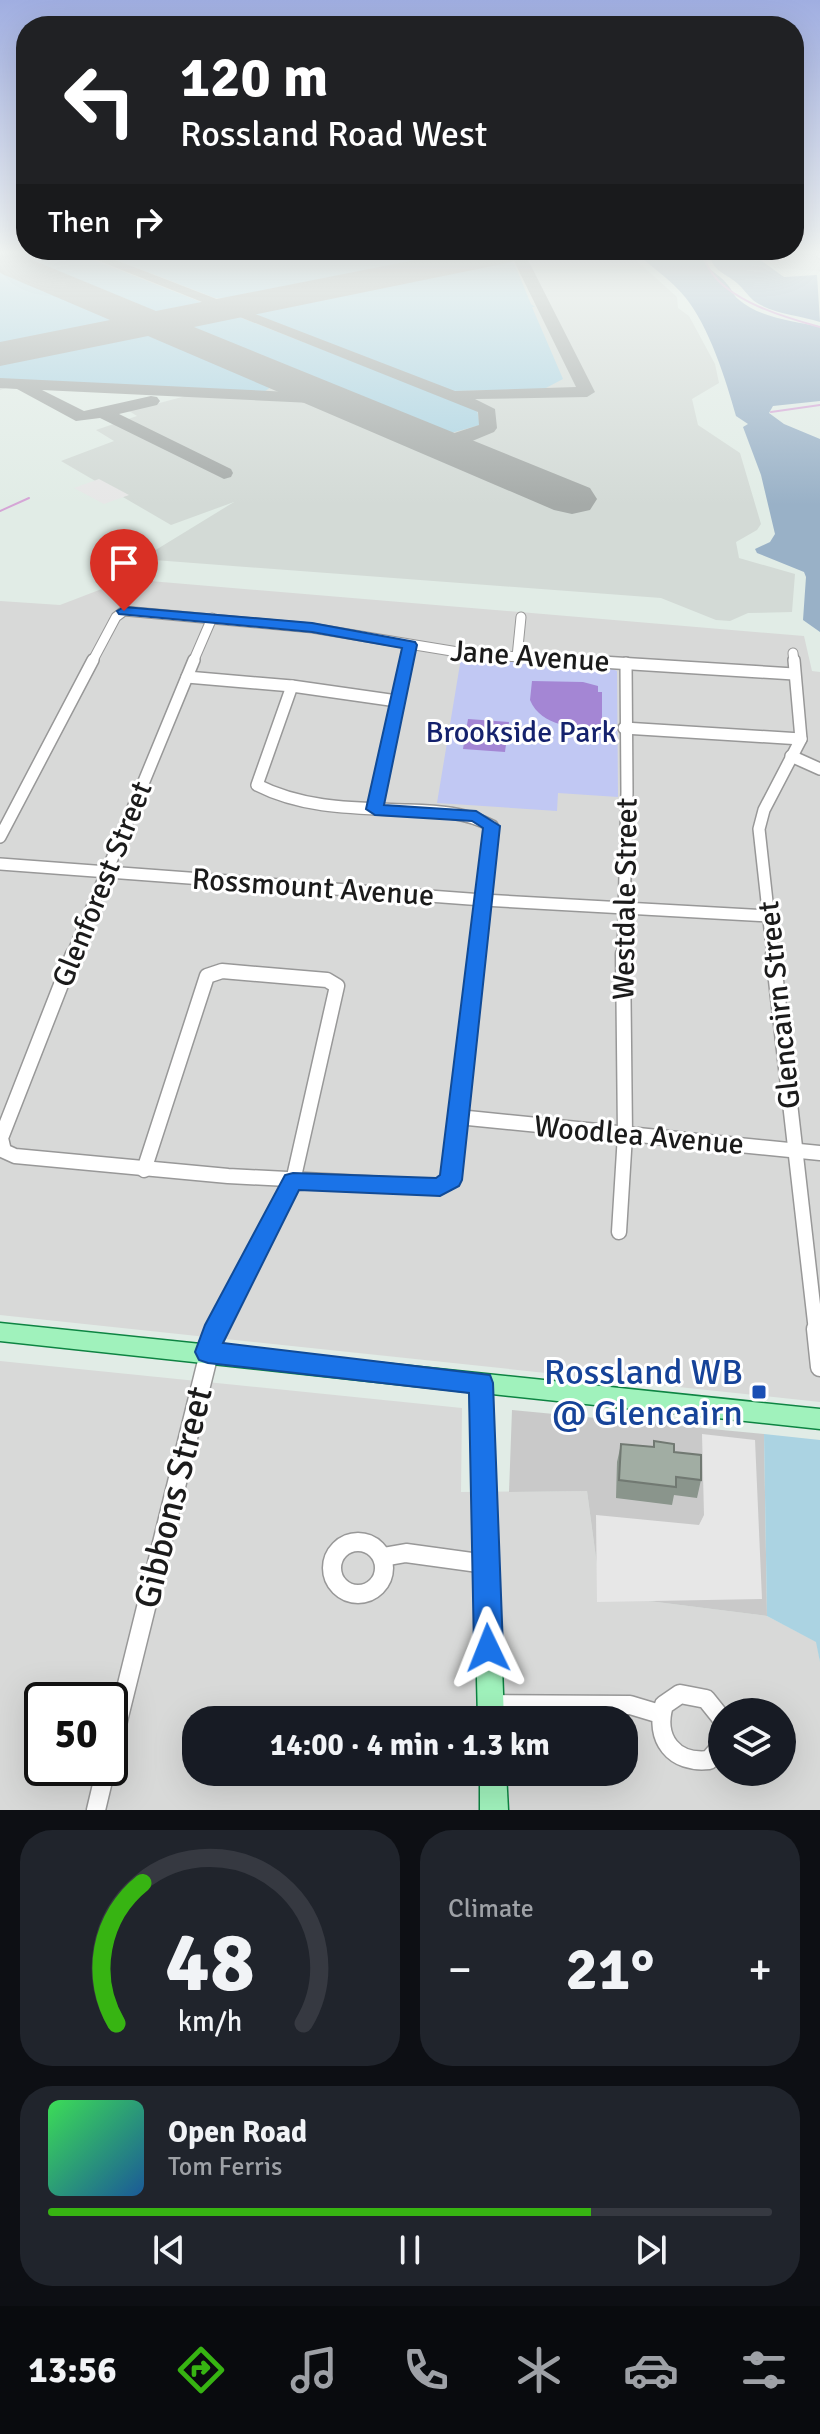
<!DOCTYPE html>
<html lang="en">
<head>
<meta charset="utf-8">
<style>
  :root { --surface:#171b24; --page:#20242c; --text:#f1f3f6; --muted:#9ea1a6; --line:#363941; --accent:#37b412 }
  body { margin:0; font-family:Signika,sans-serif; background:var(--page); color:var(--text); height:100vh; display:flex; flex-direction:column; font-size:30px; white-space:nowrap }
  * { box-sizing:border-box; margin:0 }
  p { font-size:26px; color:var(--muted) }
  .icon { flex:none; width:44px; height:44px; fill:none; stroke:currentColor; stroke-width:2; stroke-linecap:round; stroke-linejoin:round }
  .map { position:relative; height:1810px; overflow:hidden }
  .details { display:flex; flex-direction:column; gap:20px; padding:20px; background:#0d0f14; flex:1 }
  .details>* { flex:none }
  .hud { position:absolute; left:16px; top:16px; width:788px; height:244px; border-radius:32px; box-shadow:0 8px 32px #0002; background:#202124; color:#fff; overflow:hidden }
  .fabs { position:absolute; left:708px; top:1698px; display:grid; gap:16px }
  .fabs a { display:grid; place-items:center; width:88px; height:88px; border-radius:50%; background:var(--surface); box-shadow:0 8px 32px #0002; font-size:40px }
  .speed { position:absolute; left:24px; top:1682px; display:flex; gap:16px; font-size:40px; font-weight:700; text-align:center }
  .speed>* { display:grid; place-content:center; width:104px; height:104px; border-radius:50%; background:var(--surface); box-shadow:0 8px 32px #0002; line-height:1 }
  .speed .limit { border:4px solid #111; border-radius:12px; background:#fff; color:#111 }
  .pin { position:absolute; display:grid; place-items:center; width:68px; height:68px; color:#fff; margin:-82px -34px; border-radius:50% 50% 50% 0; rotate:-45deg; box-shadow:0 0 8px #0007 }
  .pin .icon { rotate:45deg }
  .me { position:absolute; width:88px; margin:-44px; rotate:358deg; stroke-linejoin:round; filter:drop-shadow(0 0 6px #0008) }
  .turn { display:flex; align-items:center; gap:28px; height:168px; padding:0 32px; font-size:36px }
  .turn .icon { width:104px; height:104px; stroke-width:2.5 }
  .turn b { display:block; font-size:56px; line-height:68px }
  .then { display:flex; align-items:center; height:76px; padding:0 32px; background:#0003; gap:16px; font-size:30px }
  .big { font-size:60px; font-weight:700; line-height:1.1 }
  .details .card { flex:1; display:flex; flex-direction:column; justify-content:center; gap:12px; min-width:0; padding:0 28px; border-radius:32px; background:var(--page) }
  .details .dial { align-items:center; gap:0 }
  .dial svg { height:208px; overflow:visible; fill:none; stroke:var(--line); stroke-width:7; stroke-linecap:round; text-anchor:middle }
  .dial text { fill:var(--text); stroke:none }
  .song { display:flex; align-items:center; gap:24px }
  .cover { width:96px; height:96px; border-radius:12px; background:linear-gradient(135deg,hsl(130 70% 55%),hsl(210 70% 35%)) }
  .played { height:8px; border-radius:4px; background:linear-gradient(90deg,var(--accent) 75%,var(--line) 75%) }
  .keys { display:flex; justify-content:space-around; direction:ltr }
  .heat { display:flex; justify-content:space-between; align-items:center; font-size:44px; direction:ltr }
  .details .tiles { flex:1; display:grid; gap:20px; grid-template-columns:1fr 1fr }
  .card:last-child { grid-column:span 2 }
  .trip { position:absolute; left:182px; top:1706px; width:456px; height:80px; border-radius:32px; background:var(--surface); box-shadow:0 8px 32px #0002; font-weight:700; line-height:80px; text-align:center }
  .tabs { display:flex; height:128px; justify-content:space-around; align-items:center; background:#090b0e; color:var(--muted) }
  .tabs .icon { width:56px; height:56px }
  .tabs .active { color:var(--accent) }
  .tabs b { font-size:36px; color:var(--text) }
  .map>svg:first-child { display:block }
</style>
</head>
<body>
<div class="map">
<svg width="820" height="1810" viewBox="0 0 820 1810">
  <rect width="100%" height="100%" fill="#e1ece6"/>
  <g fill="#d8d9d8" fill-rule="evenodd">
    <polygon points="769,252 820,252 820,271 774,268"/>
    <polygon points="150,581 804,636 812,671 820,672 820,1402 0,1315 0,601 60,605 120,582"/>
    <path d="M0,1361L462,1408L461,1492L587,1491L601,1595L767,1616L817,1642L820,1662V1810H0ZM42,1700H110V1768H42ZM722,1712H782V1772H722ZM196,1720H624V1772H196Z"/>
  </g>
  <polygon fill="#c9c9c9" points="512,1410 764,1434 767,1616 601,1595 587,1491 509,1492"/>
  <polygon fill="#d3dad6" points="0,252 627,252 677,297 678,308 689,316 715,364 719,383 692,399 698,425 740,453 761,524 757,530 736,542 739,558 795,574 792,612 748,613 730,621 716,620 661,598 141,559 234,502 171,525 61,461 114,441 96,430 137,416 129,411 186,396 185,393 9,387 0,390"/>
  <g fill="#abd3e2">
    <polygon points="0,252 73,252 201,302 197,307 157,314"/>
    <polygon points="96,252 459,252 461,253 230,299 215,298"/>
    <polygon points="493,258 514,263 531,304 535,307 532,307 563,379 544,389 452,391 249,312 252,307"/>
    <polygon points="0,267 123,322 0,348"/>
    <polygon points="215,314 234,315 477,410 480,425 444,435 178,325 180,321"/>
    <polygon points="146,331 275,384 264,392 185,392 0,381 0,358"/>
    <polygon points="764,1434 820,1440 820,1662 816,1642 767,1616"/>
  </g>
  <g fill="#99b1c7">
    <path d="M634,252H701C704,271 717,271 727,284C732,289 733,295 738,299C759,318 794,321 820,327V401L773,406L769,413L784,424L820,439V632L803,620L806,577L804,572L757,553L755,549L770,542L775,534L761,475L743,427L748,424L736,416C726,380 709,326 685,297C671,280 651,266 634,252Z"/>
    <path d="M710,252H760L762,261L784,277L817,275L820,322C799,315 773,314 754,301C748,296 743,288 737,283C724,272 711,271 710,252Z"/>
  </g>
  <polygon fill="#c1c8f3" points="461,658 608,667 617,671 618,797 558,793 557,811 437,803"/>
  <g fill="#a486d4">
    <path d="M532,681L583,682L598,686V692H602V729C576,728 541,727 530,700Z"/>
    <polygon points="468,719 509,722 505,752 463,749"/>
  </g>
  <g fill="#e7e7e7">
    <polygon points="99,479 129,495 104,504 74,488"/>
    <polygon points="702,1434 755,1440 762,1599 597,1602 596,1515 699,1525 704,1515"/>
  </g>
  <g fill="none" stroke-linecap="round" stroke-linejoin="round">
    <g stroke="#d5a5d6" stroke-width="2">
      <path d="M703,252C710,297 783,317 820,327"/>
      <polyline points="771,412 820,405"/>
      <polyline points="0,511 29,498"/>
    </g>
    <g fill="#a5aaa8" fill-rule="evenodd">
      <polygon points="77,252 95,252 455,391 576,387 514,261 491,252 512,252 527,258 595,392 587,397 475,399 495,409 497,428 494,432 465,444 433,448 430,444 433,440 479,425 478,412"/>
      <polygon points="0,378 332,394 341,399 332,404 42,390 84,411 151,396 157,397 160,401 157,405 119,414 231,469 233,473 231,477 224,479 100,418 76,421 17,389 0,388"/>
    </g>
    <polygon fill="#a5aaa8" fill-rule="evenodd" points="0,252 13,252 156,311 455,252 525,252 520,260 507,263 194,327 590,488 597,499 590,510 572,514 554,510 148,336 0,366 0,342 110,320 0,273"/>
    <g stroke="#989898" stroke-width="9">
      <polyline id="minor-far4" points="819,252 820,255"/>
    </g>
    <g stroke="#989898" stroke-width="11">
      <g id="minor-far3">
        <polyline points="793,653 794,662"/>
        <polyline points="517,657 521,617"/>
        <polyline points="92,662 116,617 124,611 312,628 470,654 601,662"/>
        <polyline points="193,662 212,618"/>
        <polyline points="406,662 410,645"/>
      </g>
    </g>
    <g stroke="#989898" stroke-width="14">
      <g id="minor-far2">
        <polyline points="569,660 794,674"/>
        <polyline points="187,677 292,686 397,701"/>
        <path d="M292,686L257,785C304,809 356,808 408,810C437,811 466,812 492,826L477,956"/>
        <polyline points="624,728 801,739"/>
        <polyline points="791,756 820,769"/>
        <polyline points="375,809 407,660"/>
        <polyline points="0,837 93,660"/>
        <polyline points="0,864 483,900 770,916"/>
        <polyline points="72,956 194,660"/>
        <polyline points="623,956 627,792 626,663"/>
        <polyline points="773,956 759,829 764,810 801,739 794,660"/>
      </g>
    </g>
    <g stroke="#989898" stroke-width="17">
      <g id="minor-far1">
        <polyline points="73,954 1,1138 4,1151 15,1156 228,1176 440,1187 451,1180 477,954"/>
        <polyline points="773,954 816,1331"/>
        <polyline points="458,1117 820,1153"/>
        <polyline points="144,1170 207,976 222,971 327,980 337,986 293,1181 214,1331"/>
        <polyline points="619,1232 625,1135 623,954"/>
      </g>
    </g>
    <g stroke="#989898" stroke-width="21">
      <g id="minor">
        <polyline points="816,1329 820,1367"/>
        <circle cx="358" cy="1568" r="26"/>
        <polyline points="383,1557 406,1553 486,1564"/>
        <polyline points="490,1704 630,1705 660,1714"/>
        <path d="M722,1719L706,1699L680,1694L664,1705C654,1739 674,1764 709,1760L722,1745"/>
        <polyline points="110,1753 215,1329"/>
        <polyline points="96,1810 106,1768"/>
      </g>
    </g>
    <g stroke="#0d8442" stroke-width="3">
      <g id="major">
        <polygon points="0,1323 820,1409 820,1429 492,1394 504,1720 478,1720 470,1392 0,1341"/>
        <polygon points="480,1772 506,1772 508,1810 480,1810"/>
      </g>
    </g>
    <use href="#minor-far4" stroke="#fff" stroke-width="7"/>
    <use href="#minor-far3" stroke="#fff" stroke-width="9"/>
    <use href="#minor-far2" stroke="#fff" stroke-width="11"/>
    <use href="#minor-far1" stroke="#fff" stroke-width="14"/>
    <use href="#minor" stroke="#fff" stroke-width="18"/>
    <use href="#major" fill="#a0f2bc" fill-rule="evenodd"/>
  </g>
  <polygon fill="#8a958c" points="654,1441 674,1452 701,1480 697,1498 674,1495 672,1505 616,1498 617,1462 621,1444 653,1447"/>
  <polygon fill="#a1ada3" stroke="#717972" stroke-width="2" points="654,1441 674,1444 674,1452 701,1455 701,1480 676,1477 676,1487 619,1480 621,1444 654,1447"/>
  <linearGradient id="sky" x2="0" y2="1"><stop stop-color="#a0aee1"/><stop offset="0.5" stop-color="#f2f6f4"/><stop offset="1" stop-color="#f2f6f4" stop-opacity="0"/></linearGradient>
  <rect width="820" height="505" fill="url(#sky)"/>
  <polygon fill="#1a73e8" stroke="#114b97" stroke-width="2" points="124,607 312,623 415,642 417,645 384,805 476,811 500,826 462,1180 459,1186 440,1196 299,1190 223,1343 490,1375 493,1383 503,1648 499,1658 488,1663 478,1658 474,1648 469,1393 208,1363 199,1360 195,1352 205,1325 285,1175 293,1173 436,1178 440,1175 483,828 472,821 375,815 366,809 402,648 312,632 119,614 117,611"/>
  <rect fill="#1a4fb4" stroke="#fff" stroke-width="3" x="751" y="1384" width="16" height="16" rx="4"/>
  <g text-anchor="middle" stroke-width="6" stroke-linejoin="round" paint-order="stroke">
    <g font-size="30" fill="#1b1b1b" stroke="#fff">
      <text transform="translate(530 656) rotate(4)" y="10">Jane Avenue</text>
      <text transform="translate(102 884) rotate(-68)" y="10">Glenforest Street</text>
      <text transform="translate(313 887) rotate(4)" y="10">Rossmount Avenue</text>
      <text transform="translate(625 899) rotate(-89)" y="10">Westdale Street</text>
      <text transform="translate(779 1005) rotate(-96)" y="10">Glencairn Street</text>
      <text transform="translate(639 1135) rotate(5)" y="10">Woodlea Avenue</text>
    </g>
    <g font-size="30" fill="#15226d" stroke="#fff">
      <text x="521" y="742">Brookside Park</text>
    </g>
    <g font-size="36" fill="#164399" stroke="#fff" text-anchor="end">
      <text x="743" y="1384">Rossland WB<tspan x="743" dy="41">@ Glencairn</tspan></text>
    </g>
    <g font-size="36" fill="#1b1b1b" stroke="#fff">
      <text transform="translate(172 1497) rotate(-76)" y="13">Gibbons Street</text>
    </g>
  </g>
</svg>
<div class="fabs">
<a><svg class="icon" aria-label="layers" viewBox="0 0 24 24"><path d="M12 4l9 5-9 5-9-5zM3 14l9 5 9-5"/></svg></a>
</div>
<div class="speed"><div class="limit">50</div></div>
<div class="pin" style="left:124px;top:611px;background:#d93025"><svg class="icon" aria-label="arrive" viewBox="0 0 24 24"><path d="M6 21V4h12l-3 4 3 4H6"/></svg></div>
<svg class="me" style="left:488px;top:1648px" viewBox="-20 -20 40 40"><path d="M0-17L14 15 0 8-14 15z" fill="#1a73e8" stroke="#fff" stroke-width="4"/></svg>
<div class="trip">14:00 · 4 min · 1.3 km</div>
<div class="hud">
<div class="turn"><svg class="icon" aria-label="left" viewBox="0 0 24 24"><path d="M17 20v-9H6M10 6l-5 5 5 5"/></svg><div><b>120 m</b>Rossland Road West</div></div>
<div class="then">Then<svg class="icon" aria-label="right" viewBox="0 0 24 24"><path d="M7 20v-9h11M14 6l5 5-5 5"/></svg></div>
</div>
</div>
<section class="details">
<div class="tiles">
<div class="card dial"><svg viewBox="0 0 100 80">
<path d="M14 69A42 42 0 1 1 86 69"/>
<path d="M14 69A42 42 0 0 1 24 15" stroke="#37b412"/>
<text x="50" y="56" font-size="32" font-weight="700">48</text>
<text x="50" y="72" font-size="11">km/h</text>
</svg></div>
<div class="card"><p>Climate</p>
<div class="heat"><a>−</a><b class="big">21°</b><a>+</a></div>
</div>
<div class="card">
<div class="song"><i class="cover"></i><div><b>Open Road</b><p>Tom Ferris</p></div></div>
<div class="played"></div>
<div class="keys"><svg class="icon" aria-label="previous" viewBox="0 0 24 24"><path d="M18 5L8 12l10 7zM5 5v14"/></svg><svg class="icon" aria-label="pause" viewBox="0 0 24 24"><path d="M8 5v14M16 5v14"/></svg><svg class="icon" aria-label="next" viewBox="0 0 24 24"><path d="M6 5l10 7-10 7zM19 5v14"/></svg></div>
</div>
</div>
</section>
<nav class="tabs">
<b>13:56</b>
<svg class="icon active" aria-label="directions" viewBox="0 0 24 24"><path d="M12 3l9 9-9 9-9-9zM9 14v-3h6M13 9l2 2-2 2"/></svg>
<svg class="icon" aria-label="music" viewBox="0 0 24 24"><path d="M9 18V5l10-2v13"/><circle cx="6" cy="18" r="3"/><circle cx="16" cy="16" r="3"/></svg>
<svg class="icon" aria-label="phone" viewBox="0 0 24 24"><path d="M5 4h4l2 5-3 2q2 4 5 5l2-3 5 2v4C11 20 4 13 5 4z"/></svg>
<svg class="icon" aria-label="climate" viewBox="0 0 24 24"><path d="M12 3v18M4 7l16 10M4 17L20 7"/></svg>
<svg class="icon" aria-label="car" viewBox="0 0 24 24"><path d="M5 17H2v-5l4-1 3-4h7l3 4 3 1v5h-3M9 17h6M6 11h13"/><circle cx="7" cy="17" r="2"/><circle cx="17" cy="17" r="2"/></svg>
<svg class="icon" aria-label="filters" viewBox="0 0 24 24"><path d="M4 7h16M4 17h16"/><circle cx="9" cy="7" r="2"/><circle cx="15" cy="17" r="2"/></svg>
</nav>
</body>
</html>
